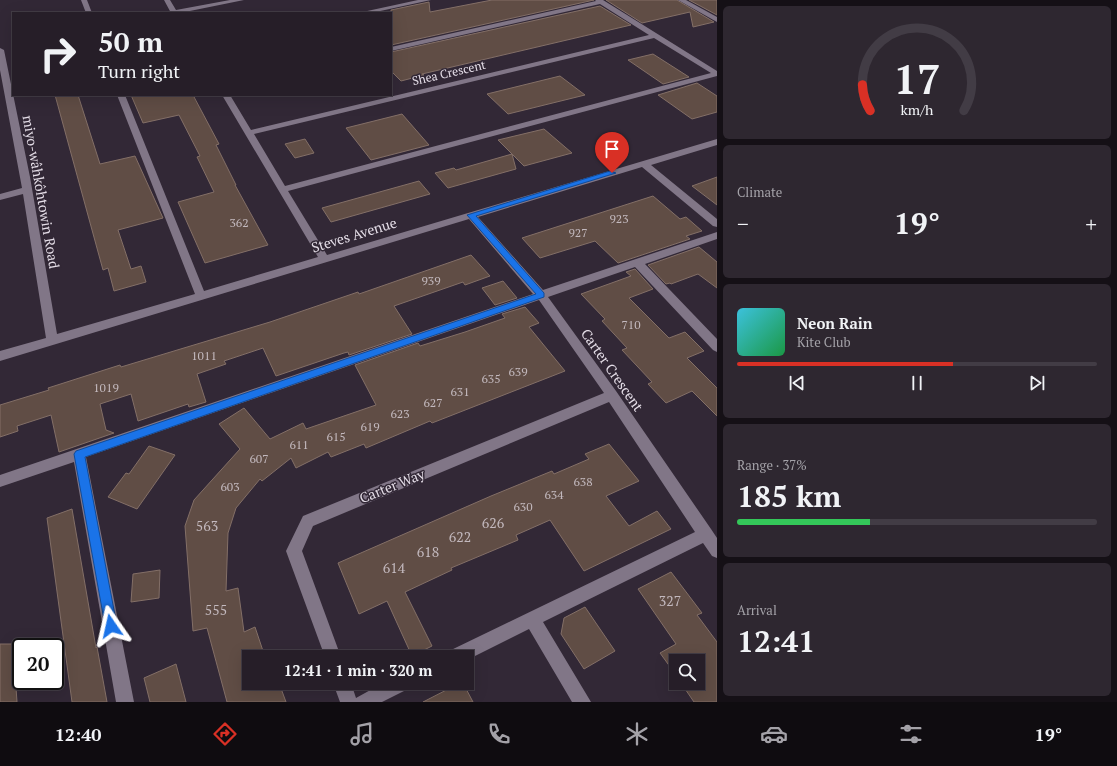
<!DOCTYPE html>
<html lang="en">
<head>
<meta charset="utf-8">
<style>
  :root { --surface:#261e28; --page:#2e2730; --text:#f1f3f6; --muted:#a4a2a8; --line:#423c45; --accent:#d93025 }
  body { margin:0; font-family:"PT Serif",serif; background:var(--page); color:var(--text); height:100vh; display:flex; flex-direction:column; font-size:15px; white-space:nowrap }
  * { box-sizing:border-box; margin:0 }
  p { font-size:13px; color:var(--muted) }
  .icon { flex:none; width:22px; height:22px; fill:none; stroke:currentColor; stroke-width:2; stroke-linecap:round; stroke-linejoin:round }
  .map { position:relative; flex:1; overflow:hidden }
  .panel { display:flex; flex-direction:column; gap:6px; padding:6px; background:#151016; width:400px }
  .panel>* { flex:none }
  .guide { position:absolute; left:12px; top:12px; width:380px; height:84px; border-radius:0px; box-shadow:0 4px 16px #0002,0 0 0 1px var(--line); background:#261e28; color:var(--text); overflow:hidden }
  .fabs { position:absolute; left:669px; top:654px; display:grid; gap:8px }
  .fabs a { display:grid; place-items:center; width:36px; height:36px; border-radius:0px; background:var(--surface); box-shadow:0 4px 16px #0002,0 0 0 1px var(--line); font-size:20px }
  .speed { position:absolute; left:12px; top:638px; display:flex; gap:8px; font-size:20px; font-weight:700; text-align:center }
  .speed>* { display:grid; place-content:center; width:52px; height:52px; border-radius:50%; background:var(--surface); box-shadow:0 4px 16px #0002,0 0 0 1px var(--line); line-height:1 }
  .speed .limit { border:2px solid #111; border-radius:6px; background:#fff; color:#111 }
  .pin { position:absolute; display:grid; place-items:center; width:34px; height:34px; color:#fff; margin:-41px -17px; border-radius:50% 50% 50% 0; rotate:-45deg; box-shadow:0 0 4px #0007 }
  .pin .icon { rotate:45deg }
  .me { position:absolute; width:44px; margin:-22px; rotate:349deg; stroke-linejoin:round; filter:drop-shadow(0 0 3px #0008) }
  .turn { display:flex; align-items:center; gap:14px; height:84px; padding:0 20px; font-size:18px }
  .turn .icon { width:52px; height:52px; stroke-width:2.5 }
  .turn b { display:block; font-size:28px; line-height:34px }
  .big { font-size:30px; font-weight:600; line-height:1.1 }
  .panel .tile { flex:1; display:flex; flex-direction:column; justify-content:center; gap:6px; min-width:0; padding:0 14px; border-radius:6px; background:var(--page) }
  .panel .dial { align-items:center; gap:0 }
  .dial svg { height:104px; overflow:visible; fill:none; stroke:var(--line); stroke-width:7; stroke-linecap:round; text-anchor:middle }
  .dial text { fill:var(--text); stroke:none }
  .song { display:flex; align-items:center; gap:12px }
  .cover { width:48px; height:48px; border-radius:6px; background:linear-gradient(135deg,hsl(190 70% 55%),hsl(140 70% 35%)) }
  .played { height:4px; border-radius:2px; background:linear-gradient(90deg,var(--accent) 60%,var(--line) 60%) }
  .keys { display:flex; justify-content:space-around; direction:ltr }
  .heat { display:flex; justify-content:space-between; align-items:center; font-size:22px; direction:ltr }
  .charge { height:6px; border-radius:3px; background:linear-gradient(90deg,#34c759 37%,var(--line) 0) }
  .trip { position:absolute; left:242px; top:650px; width:232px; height:40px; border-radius:0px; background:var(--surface); box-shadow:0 4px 16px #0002,0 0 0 1px var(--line); font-weight:600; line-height:40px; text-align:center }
  .dock { display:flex; height:64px; justify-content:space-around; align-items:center; background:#0f0c10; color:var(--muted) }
  .dock .icon { width:28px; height:28px }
  .dock .current { color:var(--accent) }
  .dock b { font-size:18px; color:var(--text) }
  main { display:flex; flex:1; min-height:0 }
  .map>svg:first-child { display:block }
</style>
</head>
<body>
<main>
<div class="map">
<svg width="717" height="702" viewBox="0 0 717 702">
  <rect width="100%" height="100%" fill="#322836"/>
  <g fill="#604d45" stroke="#836f67">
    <polygon points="492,0 594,0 391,45 391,10 429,2 430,12"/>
    <polygon points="606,0 677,0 714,22 693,27 690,12 642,23"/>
    <polygon points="689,0 717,0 717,15"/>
    <polygon points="600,6 631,25 422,74 424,75 401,81 391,71 391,52"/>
    <polygon points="653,54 689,77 663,84 628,60"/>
    <polygon points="560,76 585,95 508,114 487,94"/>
    <polygon points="697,83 717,96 717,112 692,119 658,95"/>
    <polygon points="55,95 78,95 100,164 135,156 163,218 118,230 131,269 141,266 146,282 114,291 108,268 103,270"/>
    <polygon points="131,95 193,95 219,144 216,145 236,185 235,185 268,245 205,263 178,202 214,192 197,157 200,156 179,115 143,123"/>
    <polygon points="402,114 429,145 371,160 346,128"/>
    <polygon points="544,129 572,153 524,166 498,140"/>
    <polygon points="305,139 314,153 295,158 285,144"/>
    <polygon points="512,154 516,169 448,188 435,173 454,168 456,170"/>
    <polygon points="717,177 717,205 692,186"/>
    <polygon points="419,181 430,194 331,222 322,208"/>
    <polygon points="653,196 680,219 686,217 702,231 686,236 690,239 618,263 595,241 540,258 522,238"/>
    <polygon points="699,247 717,262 717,288 698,274 671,284 670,283 666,284 648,265"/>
    <polygon points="471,255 490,276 465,285 463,282 394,306 412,334 349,355 348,352 344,353 276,376 263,348 224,361 226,364 197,374 206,402 189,407 188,404 138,421 131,394 100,404 106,430 114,433 59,452 51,415 17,426 18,431 0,437 0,405 49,390 48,388 120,365 121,367 270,322 358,292 359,294"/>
    <polygon points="635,269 653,289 629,298 669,338 685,332 704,351 687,358 717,388 717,416 692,391 666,403 648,384 652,382 622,350 627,348 602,321 605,319 581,294 631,276 626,272"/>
    <polygon points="503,281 517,298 495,305 482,288"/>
    <polygon points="525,307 539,323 529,327 565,371 432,423 430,421 366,448 364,444 331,457 328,452 296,468 291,458 262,481 260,479 236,508 228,533 226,591 238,588 244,632 255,627 265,657 249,657 249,683 279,683 286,702 227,702 207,628 193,631 185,526 194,500 240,449 219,424 244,408 270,439 303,423 306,429 376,405 355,365 418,343 420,346 465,332 505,318 502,314"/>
    <polygon points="609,444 639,481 606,496 629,526 657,511 671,529 584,571 550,520 516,535 518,540 451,568 452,570 405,592 432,646 412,656 387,601 359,614 338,563 491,496 552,471 554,474 589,459 585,454"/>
    <polygon points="149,446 175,455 137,509 108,497 126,473 129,474"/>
    <polygon points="72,509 96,648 97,647 107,702 72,702 47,518"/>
    <polygon points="160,570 159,598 131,602 133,574"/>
    <polygon points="671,572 702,613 697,615 717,642 717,702 694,702 681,683 698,683 698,661 676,661 676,675 660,653 676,644 638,589"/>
    <polygon points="585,607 615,651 584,669 561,634 564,618"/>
    <polygon points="0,644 13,644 17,702 0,702"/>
    <polygon points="176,664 186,702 150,702 144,678"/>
    <polygon points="460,683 463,683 473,702 423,702"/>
  </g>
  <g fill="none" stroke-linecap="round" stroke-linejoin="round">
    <g fill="#817687" fill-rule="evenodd">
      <polygon points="81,0 87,0 92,13 86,13"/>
      <polygon points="164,0 170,0 176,10 230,0 244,0 180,13 171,13"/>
      <polygon points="418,0 431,0 371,13 358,13"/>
      <path d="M595,0H603L717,71V76L288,191L327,255L717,139V145L651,165L717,219V227L713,226L642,167L478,217L543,290L717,232V239L645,264L717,339V352L713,350L635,267L548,297L616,391L711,529L717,538V558L712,556L703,543L543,622L591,702H572L529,629L467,660V657H447L449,651L695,532L609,402L313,526L302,551L341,657H325L286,551L303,516L604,393L539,300L86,457L134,702H116L74,462L0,487V475L533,294L469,219L0,361V351L46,338L23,194L0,200V194L22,188L0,70V48L4,50L30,177L57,334L195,294L117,95H125L204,291L318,257L222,95H230L251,130L649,35L600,4L391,51V47L596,1ZM654,38L711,73L285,186L254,134Z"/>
      <polygon points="678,0 686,0 717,17 717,22"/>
      <polygon points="333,683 351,683 356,698 383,683 411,683 408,689 382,702 340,702"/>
    </g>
  </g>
  <polygon fill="#1a73e8" stroke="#114b97" points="610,171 616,173 476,216 544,293 544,297 85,457 117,626 115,631 111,632 106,631 74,454 76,451 536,294 467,215"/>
  <g text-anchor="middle" stroke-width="3" stroke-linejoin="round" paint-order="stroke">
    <g font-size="12" fill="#e4dde7" stroke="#322836">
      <text transform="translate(449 73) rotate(-13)" y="4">Shea Crescent</text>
    </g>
    <g font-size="12" fill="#c3b9be">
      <text x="619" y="223">923</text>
      <text x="239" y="227">362</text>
      <text x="578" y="237">927</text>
      <text x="431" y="285">939</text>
      <text x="631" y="329">710</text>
      <text x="204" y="360">1011</text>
      <text x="518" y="376">639</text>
      <text x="491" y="383">635</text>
      <text x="106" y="392">1019</text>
      <text x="460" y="396">631</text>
      <text x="433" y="407">627</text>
      <text x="400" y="418">623</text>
      <text x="370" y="431">619</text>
      <text x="336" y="441">615</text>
      <text x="299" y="449">611</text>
      <text x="259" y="463">607</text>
      <text x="583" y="486">638</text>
      <text x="230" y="491">603</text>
      <text x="554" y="499">634</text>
      <text x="523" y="511">630</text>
    </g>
    <g font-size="14" fill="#e4dde7" stroke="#322836">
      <text transform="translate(41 192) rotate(80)" y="5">miyo-wâhkôhtowin Road</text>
      <text transform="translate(354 235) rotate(-17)" y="5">Steves Avenue</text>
      <text transform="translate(612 370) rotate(55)" y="5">Carter Crescent</text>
      <text transform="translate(392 486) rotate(-22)" y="5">Carter Way</text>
    </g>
    <g font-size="14" fill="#c3b9be">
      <text x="493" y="528">626</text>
      <text x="207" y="531">563</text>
      <text x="460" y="542">622</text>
      <text x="428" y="557">618</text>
      <text x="394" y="573">614</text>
      <text x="670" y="606">327</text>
      <text x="216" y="615">555</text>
    </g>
  </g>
</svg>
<div class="fabs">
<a><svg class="icon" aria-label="search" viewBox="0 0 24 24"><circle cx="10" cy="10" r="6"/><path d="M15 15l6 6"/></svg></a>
</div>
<div class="speed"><div class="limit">20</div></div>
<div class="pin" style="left:612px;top:173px;background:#d93025"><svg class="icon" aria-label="arrive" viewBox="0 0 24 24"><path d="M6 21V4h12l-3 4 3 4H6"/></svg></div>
<svg class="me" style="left:111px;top:626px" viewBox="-20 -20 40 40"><path d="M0-17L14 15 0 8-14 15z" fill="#1a73e8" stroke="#fff" stroke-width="4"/></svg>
<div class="trip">12:41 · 1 min · 320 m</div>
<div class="guide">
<div class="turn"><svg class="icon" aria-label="right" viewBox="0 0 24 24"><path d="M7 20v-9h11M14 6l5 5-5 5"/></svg><div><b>50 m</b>Turn right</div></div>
</div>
</div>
<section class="panel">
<div class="tile dial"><svg viewBox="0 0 100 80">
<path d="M14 69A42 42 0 1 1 86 69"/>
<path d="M14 69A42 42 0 0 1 8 49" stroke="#d93025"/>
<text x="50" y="56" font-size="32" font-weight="700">17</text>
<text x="50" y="72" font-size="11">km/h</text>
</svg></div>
<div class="tile"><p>Climate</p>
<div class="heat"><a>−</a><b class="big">19°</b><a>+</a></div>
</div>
<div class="tile">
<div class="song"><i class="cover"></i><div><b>Neon Rain</b><p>Kite Club</p></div></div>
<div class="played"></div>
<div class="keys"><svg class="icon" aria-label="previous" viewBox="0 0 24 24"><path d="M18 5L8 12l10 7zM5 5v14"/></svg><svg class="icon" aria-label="pause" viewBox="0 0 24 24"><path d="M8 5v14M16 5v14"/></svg><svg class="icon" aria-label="next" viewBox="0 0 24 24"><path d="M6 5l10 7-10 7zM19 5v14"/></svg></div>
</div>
<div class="tile"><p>Range · 37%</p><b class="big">185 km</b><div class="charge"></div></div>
<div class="tile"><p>Arrival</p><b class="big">12:41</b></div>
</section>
</main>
<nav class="dock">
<b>12:40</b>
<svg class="icon current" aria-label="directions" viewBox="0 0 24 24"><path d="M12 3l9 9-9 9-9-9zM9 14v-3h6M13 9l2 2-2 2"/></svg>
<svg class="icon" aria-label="music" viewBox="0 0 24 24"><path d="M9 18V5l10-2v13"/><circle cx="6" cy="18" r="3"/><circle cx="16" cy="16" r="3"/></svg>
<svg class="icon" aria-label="phone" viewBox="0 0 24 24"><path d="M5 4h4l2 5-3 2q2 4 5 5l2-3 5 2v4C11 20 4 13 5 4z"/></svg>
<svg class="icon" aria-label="climate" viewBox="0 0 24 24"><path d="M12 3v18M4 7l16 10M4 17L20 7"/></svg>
<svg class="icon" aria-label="car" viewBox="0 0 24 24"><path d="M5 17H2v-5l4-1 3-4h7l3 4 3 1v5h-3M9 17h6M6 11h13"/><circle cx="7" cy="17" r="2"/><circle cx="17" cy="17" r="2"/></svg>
<svg class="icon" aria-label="filters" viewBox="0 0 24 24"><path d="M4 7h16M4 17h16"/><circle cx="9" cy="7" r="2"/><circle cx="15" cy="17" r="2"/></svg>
<b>19°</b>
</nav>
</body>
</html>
